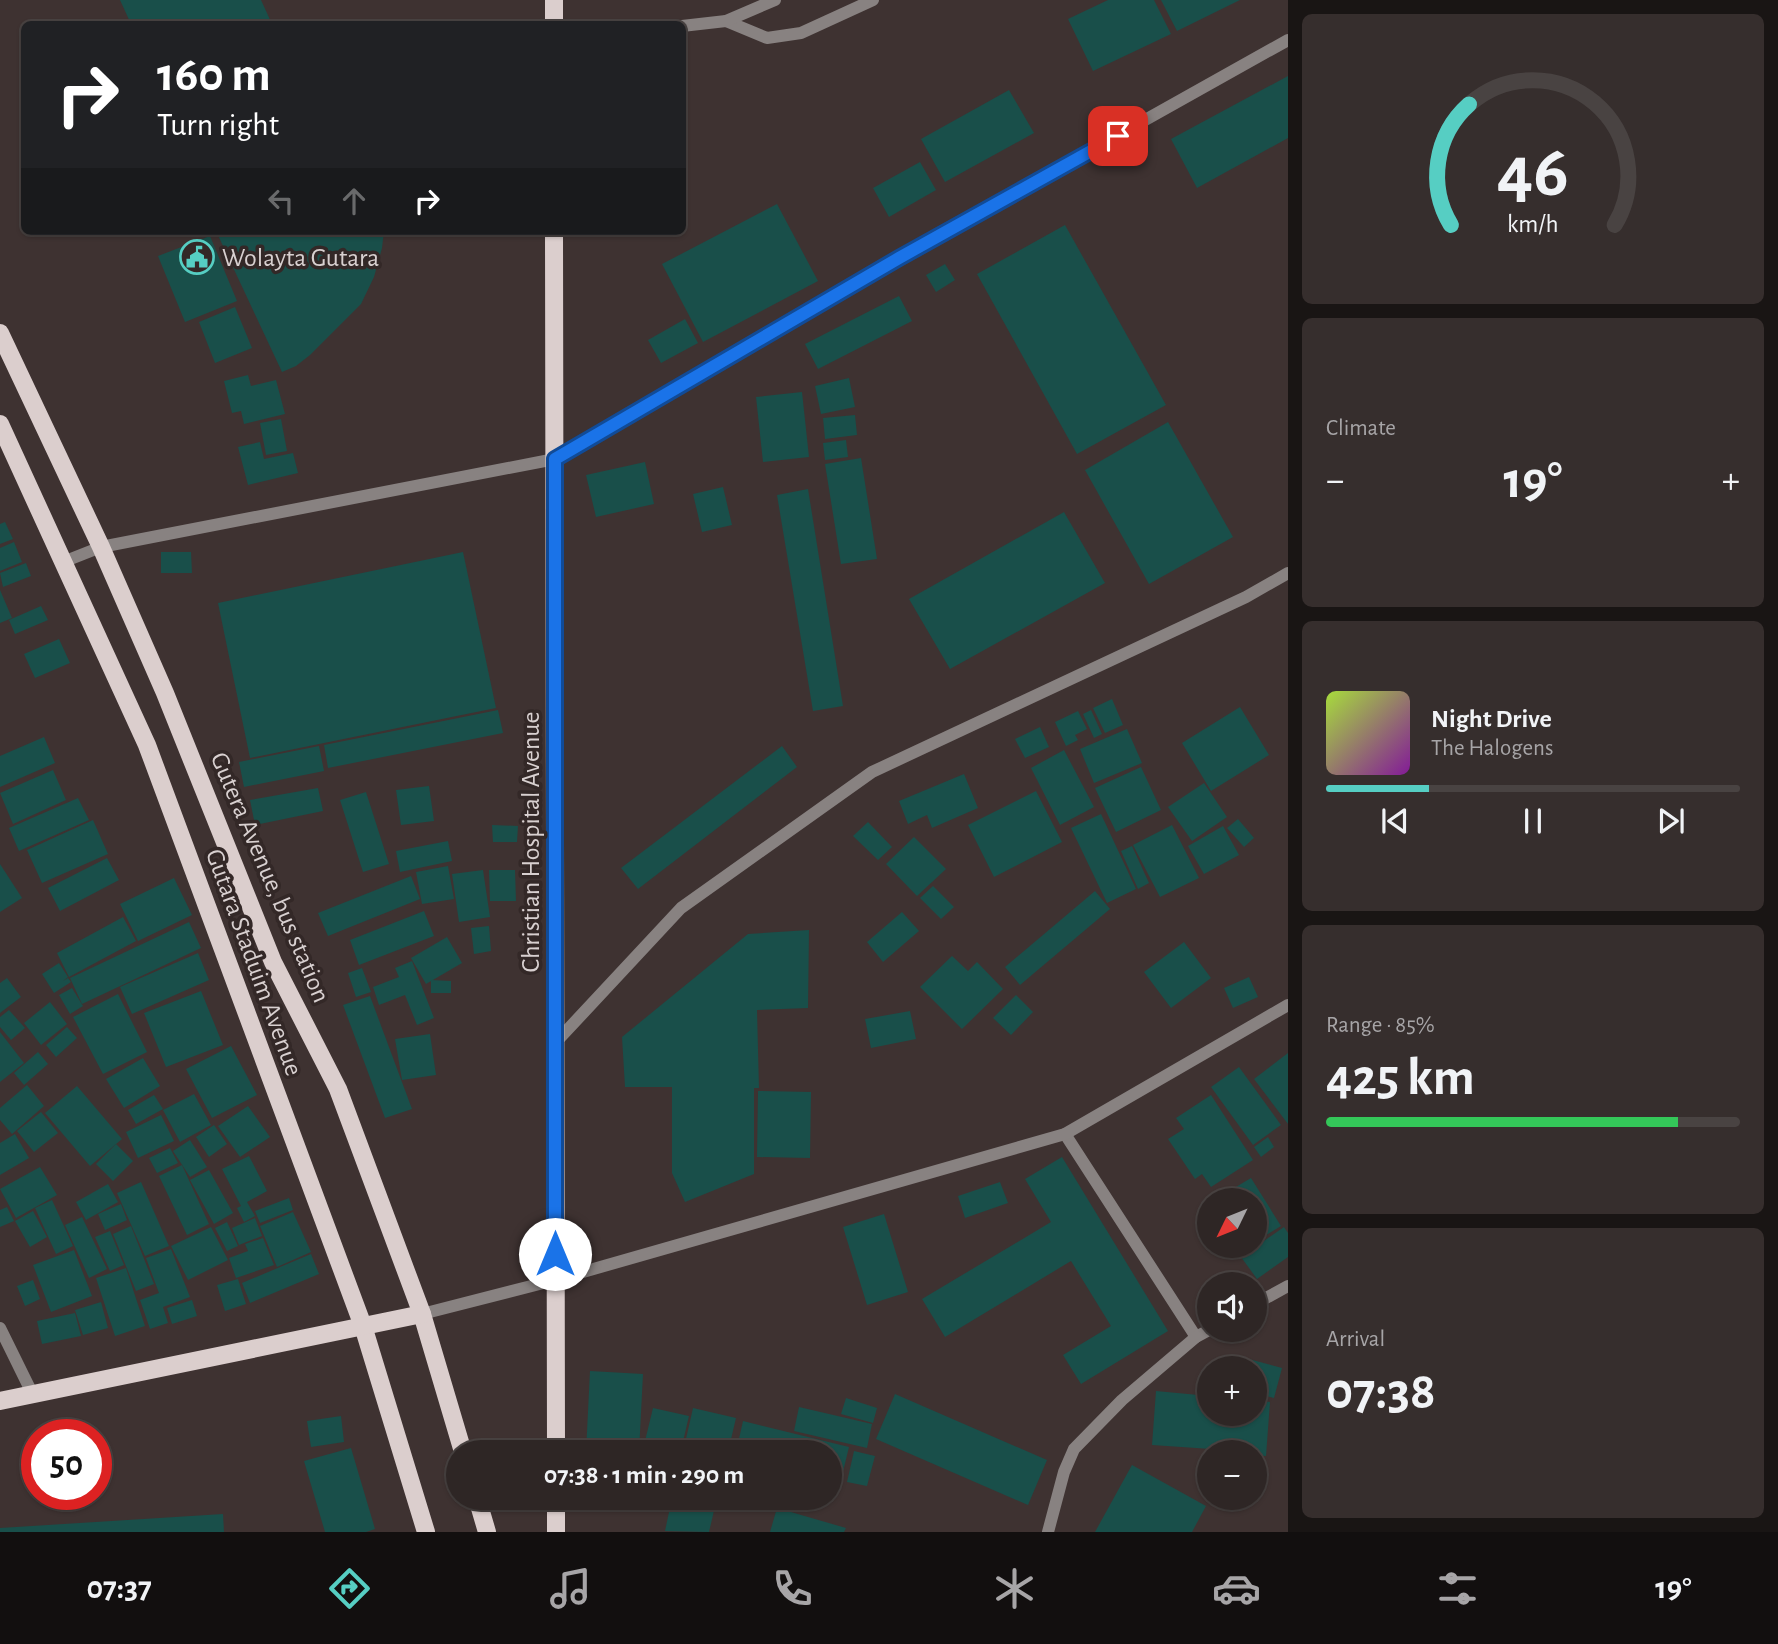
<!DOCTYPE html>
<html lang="en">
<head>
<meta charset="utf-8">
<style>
  :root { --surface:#2e2625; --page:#362e2d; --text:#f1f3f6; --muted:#a7a5a7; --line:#494342; --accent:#56cec3 }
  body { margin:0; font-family:"Alegreya Sans",sans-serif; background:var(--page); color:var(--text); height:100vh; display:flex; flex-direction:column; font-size:26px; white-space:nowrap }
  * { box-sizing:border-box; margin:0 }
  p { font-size:23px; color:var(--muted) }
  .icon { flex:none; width:38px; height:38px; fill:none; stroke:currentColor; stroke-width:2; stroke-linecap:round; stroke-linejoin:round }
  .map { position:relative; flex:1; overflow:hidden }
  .panel { display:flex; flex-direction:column; gap:14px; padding:14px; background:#191514; width:490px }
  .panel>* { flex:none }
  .guide { position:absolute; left:21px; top:21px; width:665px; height:214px; border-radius:10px; box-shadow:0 2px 5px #0004,0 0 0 2px var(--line); background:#202124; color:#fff; overflow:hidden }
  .needle { width:46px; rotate:227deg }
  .controls { position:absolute; left:1197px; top:1188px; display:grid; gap:14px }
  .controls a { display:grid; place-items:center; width:70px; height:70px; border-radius:50%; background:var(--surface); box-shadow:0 2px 5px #0004,0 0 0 2px var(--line); font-size:35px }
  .speed { position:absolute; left:21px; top:1419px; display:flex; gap:14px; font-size:35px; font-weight:700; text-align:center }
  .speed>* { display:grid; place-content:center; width:91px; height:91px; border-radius:50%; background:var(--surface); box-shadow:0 2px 5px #0004,0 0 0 2px var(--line); line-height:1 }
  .speed .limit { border:10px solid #d22; background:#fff; color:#111 }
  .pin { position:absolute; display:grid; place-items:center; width:60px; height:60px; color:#fff; margin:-30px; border-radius:14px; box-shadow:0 4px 10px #0006 }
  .me { position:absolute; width:77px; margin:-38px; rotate:0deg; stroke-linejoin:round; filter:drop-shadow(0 0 5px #0008) }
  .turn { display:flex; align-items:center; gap:24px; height:147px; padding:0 21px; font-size:32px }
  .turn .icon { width:91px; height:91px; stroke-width:2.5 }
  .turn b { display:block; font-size:49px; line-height:60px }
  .lanes { display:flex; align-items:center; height:66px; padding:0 21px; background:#0003; justify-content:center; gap:35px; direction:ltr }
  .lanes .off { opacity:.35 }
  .big { font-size:52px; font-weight:700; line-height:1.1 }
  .panel .widget { flex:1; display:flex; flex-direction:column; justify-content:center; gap:10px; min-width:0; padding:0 24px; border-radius:10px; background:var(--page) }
  .panel .dial { align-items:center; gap:0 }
  .dial svg { height:182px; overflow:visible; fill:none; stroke:var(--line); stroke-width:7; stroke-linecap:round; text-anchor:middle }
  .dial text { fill:var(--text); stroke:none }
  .song { display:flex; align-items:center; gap:21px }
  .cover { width:84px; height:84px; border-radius:10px; background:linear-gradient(135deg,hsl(80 70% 55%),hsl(290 70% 35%)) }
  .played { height:7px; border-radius:4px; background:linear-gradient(90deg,var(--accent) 25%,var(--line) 25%) }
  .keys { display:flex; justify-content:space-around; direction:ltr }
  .heat { display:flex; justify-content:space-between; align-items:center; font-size:38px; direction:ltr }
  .charge { height:10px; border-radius:5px; background:linear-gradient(90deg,#34c759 85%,var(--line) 0) }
  .trip { position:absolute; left:446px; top:1440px; width:396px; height:70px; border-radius:35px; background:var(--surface); box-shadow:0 2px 5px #0004,0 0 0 2px var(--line); font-weight:700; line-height:70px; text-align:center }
  .menu { display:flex; height:112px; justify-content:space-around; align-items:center; background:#120f0f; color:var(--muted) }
  .menu .icon { width:49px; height:49px }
  .menu .current { color:var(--accent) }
  .menu b { font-size:32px; color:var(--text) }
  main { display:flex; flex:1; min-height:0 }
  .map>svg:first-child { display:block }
</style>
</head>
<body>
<main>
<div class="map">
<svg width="1288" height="1532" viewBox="0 0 1288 1532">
  <rect width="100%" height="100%" fill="#3e3231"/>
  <g fill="#194f4a">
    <polygon points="120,0 261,0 272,24 131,24"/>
    <polygon points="1108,0 1154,0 1171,34 1093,71 1068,19"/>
    <polygon points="1161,0 1240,0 1177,31"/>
    <polygon points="1288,76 1288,138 1197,188 1171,139"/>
    <polygon points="1009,90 1034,133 945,182 921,139"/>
    <polygon points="920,162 936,190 889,217 873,188"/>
    <polygon points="777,204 818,281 703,342 662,264"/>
    <polygon points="1065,225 1166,405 1077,454 977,274"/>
    <polygon points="216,231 384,231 382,248 374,277 361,304 310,355 296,366 282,372"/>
    <polygon points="210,236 237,301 185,322 158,256"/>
    <polygon points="945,264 955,280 936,292 926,275"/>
    <polygon points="899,296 912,321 818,369 805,344"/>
    <polygon points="235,307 252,348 215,363 199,322"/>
    <polygon points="685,319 698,343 661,363 648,340"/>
    <polygon points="248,375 251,386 276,380 285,414 244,424 241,411 232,413 224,381"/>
    <polygon points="849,378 855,407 821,414 815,386"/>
    <polygon points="802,392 809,457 763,462 756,397"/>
    <polygon points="855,415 857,435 825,439 823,418"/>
    <polygon points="281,419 287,451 266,455 260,423"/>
    <polygon points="1168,422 1233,537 1149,584 1085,470"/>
    <polygon points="846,440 848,457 825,460 823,443"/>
    <polygon points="260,442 264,459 293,453 298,473 248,485 238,447"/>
    <polygon points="861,458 877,559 841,564 825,464"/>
    <polygon points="645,462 654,504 596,517 586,475"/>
    <polygon points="723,487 732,525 702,532 693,494"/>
    <polygon points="808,489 843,706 813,711 777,495"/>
    <polygon points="1064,512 1105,583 950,669 909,599"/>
    <polygon points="5,522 13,539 0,544 0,524"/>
    <polygon points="14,542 22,562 0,571 0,548"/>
    <polygon points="161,552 191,552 192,573 161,573"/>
    <polygon points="463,552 496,708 250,758 218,603"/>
    <polygon points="26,563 31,576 3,587 0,573"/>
    <polygon points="0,590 12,618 0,623"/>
    <polygon points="41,606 48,620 15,634 9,620"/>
    <polygon points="59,639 70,663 35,678 24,654"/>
    <polygon points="1112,699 1123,725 1105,733 1093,708"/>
    <polygon points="1240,707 1269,755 1211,791 1182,743"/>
    <polygon points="498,710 503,733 328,768 324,745"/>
    <polygon points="1091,710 1102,734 1094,738 1083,714"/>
    <polygon points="1078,711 1087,729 1075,735 1078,740 1066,746 1055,722"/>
    <polygon points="1040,727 1049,747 1025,758 1015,739"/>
    <polygon points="1127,729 1142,763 1094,783 1080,749"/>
    <polygon points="44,737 55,763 0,787 0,756"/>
    <polygon points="319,746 324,771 244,787 239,762"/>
    <polygon points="782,746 797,767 638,889 621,868"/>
    <polygon points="1064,750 1094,807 1060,825 1031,768"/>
    <polygon points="1141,767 1161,810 1116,832 1095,788"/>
    <polygon points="53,770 66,800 13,824 0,793"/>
    <polygon points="964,774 978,808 932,828 927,815 908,824 899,801"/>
    <polygon points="1204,783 1227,817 1192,841 1168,807"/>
    <polygon points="429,786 434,821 401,825 396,790"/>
    <polygon points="318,788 323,811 255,825 250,800"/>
    <polygon points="1036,791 1062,842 994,877 968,825"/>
    <polygon points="366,792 389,864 363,872 340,800"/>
    <polygon points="78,798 89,820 19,851 9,828"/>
    <polygon points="1101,814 1136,889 1107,903 1071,828"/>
    <polygon points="1238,819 1254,838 1244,847 1227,828"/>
    <polygon points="93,820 108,854 42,883 27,850"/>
    <polygon points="868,822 892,847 878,860 853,836"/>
    <polygon points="492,825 518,826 517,842 493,842"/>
    <polygon points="1172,825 1199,878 1160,897 1133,845"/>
    <polygon points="1223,826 1239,855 1204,874 1188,846"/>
    <polygon points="914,837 946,869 917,896 886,864"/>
    <polygon points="448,841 452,861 400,872 396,851"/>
    <polygon points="1132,846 1149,883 1138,889 1121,851"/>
    <polygon points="107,858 119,880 60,911 48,888"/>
    <polygon points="0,864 22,898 0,912"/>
    <polygon points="448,866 454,899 422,904 416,872"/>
    <polygon points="483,870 490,917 459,922 452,874"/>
    <polygon points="489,870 515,870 516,901 490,901"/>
    <polygon points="411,876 420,899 328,936 318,913"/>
    <polygon points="174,878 192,915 138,941 120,904"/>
    <polygon points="933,886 954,907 941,919 920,898"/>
    <polygon points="1095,891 1110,909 1020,985 1005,967"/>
    <polygon points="424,911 434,936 359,965 350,940"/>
    <polygon points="902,912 919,931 883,962 867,942"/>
    <polygon points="123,917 136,941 69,977 57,953"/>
    <polygon points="189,922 201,948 82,1004 70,978"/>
    <polygon points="489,926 491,951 474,954 471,928"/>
    <polygon points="809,930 808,1008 757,1010 759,1088 754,1088 754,1174 685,1202 672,1173 672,1087 625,1087 622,1037 748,934"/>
    <polygon points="447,937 462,963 426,984 411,958"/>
    <polygon points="1184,942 1211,978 1171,1008 1144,972"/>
    <polygon points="198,953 209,980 132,1014 120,987"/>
    <polygon points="952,956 968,971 977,962 1003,989 962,1029 920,987"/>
    <polygon points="412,961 434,1018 417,1025 405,995 379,1005 373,987 399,977 395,968"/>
    <polygon points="59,963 68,977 63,981 68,978 71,982 54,993 42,974"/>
    <polygon points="362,968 371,992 356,997 348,973"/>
    <polygon points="1249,977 1258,997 1233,1008 1224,988"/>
    <polygon points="7,978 21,997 0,1013 0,983"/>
    <polygon points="431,980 451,981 451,993 431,993"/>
    <polygon points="72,988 83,1006 70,1014 59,995"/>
    <polygon points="201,991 223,1045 166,1067 144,1013"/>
    <polygon points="118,994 147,1052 103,1074 73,1017"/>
    <polygon points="1016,995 1033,1012 1011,1035 993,1018"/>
    <polygon points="370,996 412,1109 385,1118 343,1005"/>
    <polygon points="50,1002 67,1024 41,1045 24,1023"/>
    <polygon points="9,1010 25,1028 11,1040 0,1027 0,1017"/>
    <polygon points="910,1011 916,1039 871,1048 865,1019"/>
    <polygon points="67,1027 77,1038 56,1057 46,1045"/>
    <polygon points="0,1032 24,1063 0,1082"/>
    <polygon points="430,1034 436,1075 402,1080 395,1039"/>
    <polygon points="231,1046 257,1095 212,1118 186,1069"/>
    <polygon points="38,1052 48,1064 24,1085 14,1073"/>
    <polygon points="1288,1053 1288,1124 1254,1079"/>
    <polygon points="143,1058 160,1086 124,1108 106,1079"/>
    <polygon points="1239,1067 1281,1125 1253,1145 1211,1087"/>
    <polygon points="27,1085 44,1106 12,1134 0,1120 0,1108"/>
    <polygon points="77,1086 122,1139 90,1166 45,1113"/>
    <polygon points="758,1091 811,1092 810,1158 757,1157"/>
    <polygon points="194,1094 211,1125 180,1142 163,1110"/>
    <polygon points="154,1095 163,1109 136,1124 128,1110"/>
    <polygon points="1211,1095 1253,1160 1211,1187 1202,1174 1195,1179 1168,1139 1184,1129 1176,1118"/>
    <polygon points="248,1106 270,1137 240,1157 218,1126"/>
    <polygon points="41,1112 58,1133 34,1152 17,1131"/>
    <polygon points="161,1115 174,1141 138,1158 126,1132"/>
    <polygon points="214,1125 227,1144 209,1157 196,1137"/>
    <polygon points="15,1134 29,1158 0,1175 0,1143"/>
    <polygon points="1268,1137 1274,1147 1261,1157 1254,1147"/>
    <polygon points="190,1140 207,1167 190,1177 173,1151"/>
    <polygon points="116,1144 133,1161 113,1181 96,1164"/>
    <polygon points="170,1148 178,1163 157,1173 149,1158"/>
    <polygon points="249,1156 267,1191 247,1202 255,1216 244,1222 237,1208 241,1206 222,1169"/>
    <polygon points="1062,1157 1168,1331 1081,1384 1063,1355 1111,1326 1071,1261 945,1337 922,1299 1051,1222 1025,1179"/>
    <polygon points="182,1165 209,1224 187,1235 159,1176"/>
    <polygon points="40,1167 57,1195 16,1218 0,1189"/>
    <polygon points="209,1170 233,1213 214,1224 190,1180"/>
    <polygon points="1251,1178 1281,1226 1255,1242 1255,1200 1214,1200"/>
    <polygon points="141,1182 169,1246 145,1256 117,1193"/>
    <polygon points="1000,1182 1008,1203 965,1218 958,1196"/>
    <polygon points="108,1184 118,1202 86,1220 76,1202"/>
    <polygon points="289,1198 293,1210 260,1223 255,1211"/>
    <polygon points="52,1200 73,1246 56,1254 35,1208"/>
    <polygon points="121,1204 127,1220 105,1230 98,1214"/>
    <polygon points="1209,1204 1209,1228 1198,1211"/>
    <polygon points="7,1207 14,1221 0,1227 0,1210"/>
    <polygon points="33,1211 47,1237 30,1247 15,1221"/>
    <polygon points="293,1212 311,1252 277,1267 260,1226"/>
    <polygon points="884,1214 908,1292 867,1305 843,1227"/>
    <polygon points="82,1217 107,1269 89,1278 65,1225"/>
    <polygon points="255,1218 262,1236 239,1245 232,1228"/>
    <polygon points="227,1222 238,1246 227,1251 215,1228"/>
    <polygon points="131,1226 154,1284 136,1291 113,1234"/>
    <polygon points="211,1227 228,1260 188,1280 171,1246"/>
    <polygon points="1284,1227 1288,1233 1288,1257 1257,1279 1241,1257"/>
    <polygon points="110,1231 124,1265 110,1271 95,1237"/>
    <polygon points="263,1238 274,1265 236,1278 229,1258 248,1251 245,1244"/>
    <polygon points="1221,1246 1249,1246 1229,1259"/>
    <polygon points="171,1249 190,1297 163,1307 168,1323 150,1329 140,1300 159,1293 146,1258"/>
    <polygon points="74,1250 92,1296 51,1312 33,1265"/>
    <polygon points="311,1254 319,1274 250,1303 242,1283"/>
    <polygon points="126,1268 145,1326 115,1336 96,1278"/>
    <polygon points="238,1279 246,1304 225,1311 217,1285"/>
    <polygon points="33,1280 40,1299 25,1306 17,1286"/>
    <polygon points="192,1300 197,1316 172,1324 167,1308"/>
    <polygon points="101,1302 108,1328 83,1335 75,1310"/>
    <polygon points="75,1313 81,1336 42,1344 37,1321"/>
    <polygon points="1245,1358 1282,1368 1274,1398 1255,1393 1255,1368 1241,1368"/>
    <polygon points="590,1371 643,1374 639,1452 586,1452"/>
    <polygon points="1156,1391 1209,1396 1209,1414 1255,1414 1255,1400 1270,1402 1266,1456 1255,1455 1255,1452 1152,1445"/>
    <polygon points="895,1394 1047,1460 1028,1505 876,1439"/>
    <polygon points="846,1398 877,1408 873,1423 841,1414"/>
    <polygon points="799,1407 872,1424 867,1448 794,1431"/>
    <polygon points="653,1408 689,1416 681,1450 645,1441"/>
    <polygon points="693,1408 736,1418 728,1452 683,1452"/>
    <polygon points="341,1416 344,1442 311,1447 307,1421"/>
    <polygon points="743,1421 849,1447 840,1484 830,1481 830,1452 736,1452"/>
    <polygon points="351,1448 375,1529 366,1532 325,1532 304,1461"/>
    <polygon points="854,1451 875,1456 867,1486 847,1482"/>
    <polygon points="1132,1465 1206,1506 1192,1532 1095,1532"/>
    <polygon points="672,1498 717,1498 709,1532 665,1531"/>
    <polygon points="777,1508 846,1528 844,1532 770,1532"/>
    <polygon points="223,1514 224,1532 0,1532 0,1528"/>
  </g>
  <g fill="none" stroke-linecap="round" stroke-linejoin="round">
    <g stroke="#888281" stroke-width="12">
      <polyline points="726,21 767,38 801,33 873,0"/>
      <polyline points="682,26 726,21 775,0"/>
      <polyline points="63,562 101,547 555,459 899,258 1288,40"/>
      <polyline points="557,1041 681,908 872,772 1246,597 1288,573"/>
      <polyline points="1065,1134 1196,1337"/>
      <polyline points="1255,1304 1288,1286"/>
      <polyline points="422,1314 555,1280 1065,1134 1288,1005"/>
      <polyline points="0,1328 33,1395"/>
      <polyline points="1048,1532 1064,1472 1074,1449 1122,1400 1196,1337 1209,1330"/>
    </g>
    <g stroke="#dbcecd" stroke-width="18">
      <polyline points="554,24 554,0"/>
      <polyline points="554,231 556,1452"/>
      <polyline points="0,333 101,547 165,693 273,962 338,1089 422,1314 463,1452"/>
      <polyline points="0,424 147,745 363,1326 426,1532"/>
      <polyline points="0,1401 422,1314"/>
      <polyline points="477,1498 487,1532"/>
      <polyline points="556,1498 556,1532"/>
    </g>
  </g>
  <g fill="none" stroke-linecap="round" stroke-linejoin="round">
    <g stroke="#114b97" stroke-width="18">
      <polyline id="route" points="555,1254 555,459 899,258 1118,136"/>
    </g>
    <use href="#route" stroke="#1a73e8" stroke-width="12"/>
  </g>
  <defs>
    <g id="civic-ring" transform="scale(1.75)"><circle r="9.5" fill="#332827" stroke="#56cec3" stroke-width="1.5"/><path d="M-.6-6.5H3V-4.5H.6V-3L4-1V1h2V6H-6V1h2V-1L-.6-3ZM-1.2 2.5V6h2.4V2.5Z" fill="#56cec3"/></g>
  </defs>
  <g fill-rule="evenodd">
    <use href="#civic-ring" x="197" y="257"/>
  </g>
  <g text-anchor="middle" stroke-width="7" stroke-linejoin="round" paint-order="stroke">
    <g font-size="26" fill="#d8d0d0" stroke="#332827" text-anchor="start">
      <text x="222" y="266">Wolayta Gutara</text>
    </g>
    <g font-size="26" fill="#d8d0d0" stroke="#332827">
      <text transform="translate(530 842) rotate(-90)" y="9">Christian Hospital Avenue</text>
      <text transform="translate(271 877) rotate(67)" y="9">Gutera Avenue, bus station</text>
      <text transform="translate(255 962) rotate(70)" y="9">Gutara Staduim Avenue</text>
    </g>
  </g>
</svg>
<div class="controls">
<a><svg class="needle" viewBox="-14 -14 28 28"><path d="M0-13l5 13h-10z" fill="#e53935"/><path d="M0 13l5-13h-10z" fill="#a7a5a7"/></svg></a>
<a><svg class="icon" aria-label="sound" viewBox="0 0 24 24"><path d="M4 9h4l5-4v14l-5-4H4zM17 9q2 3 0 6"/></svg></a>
<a>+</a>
<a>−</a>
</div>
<div class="speed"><div class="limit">50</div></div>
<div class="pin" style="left:1118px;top:136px;background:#d93025"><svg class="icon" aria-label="arrive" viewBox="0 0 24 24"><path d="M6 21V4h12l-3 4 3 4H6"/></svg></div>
<svg class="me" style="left:555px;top:1254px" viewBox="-20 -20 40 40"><circle r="19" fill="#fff"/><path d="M0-13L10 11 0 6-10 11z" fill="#1a73e8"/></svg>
<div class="trip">07:38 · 1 min · 290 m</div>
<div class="guide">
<div class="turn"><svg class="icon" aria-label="right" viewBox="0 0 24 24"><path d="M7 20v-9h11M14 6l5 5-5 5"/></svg><div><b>160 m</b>Turn right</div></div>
<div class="lanes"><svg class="icon off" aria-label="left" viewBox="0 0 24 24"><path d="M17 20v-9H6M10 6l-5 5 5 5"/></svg><svg class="icon off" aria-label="ahead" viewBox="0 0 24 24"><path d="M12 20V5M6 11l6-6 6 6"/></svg><svg class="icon" aria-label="right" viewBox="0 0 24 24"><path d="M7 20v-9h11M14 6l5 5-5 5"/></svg></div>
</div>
</div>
<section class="panel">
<div class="widget dial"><svg viewBox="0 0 100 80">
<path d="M14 69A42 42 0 1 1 86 69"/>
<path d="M14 69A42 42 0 0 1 22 16" stroke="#56cec3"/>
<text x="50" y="56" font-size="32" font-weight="700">46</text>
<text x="50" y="72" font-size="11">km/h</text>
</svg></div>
<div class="widget"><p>Climate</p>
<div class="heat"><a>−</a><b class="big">19°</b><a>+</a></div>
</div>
<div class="widget">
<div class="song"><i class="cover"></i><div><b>Night Drive</b><p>The Halogens</p></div></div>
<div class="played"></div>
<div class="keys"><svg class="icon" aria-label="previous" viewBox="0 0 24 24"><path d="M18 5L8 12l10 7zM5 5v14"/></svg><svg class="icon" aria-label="pause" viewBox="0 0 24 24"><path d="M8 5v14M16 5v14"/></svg><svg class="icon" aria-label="next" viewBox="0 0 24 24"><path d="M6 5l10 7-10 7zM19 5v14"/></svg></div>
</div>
<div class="widget"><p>Range · 85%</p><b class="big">425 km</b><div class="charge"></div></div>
<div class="widget"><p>Arrival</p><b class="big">07:38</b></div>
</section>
</main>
<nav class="menu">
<b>07:37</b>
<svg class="icon current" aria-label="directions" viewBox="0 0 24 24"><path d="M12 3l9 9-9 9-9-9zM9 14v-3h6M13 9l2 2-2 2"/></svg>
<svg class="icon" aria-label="music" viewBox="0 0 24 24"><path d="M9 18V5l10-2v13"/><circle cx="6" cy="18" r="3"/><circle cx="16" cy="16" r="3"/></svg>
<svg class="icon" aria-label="phone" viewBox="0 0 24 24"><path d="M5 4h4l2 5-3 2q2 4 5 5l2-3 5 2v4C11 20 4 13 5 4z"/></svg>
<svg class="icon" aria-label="climate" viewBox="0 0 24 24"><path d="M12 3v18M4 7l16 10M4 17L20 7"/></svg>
<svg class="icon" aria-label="car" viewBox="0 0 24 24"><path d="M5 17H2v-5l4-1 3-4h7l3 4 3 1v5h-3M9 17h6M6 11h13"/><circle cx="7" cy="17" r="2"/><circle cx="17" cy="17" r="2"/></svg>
<svg class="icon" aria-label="filters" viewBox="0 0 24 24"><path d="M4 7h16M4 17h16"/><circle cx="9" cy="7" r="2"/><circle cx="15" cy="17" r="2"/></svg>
<b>19°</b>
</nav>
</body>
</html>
